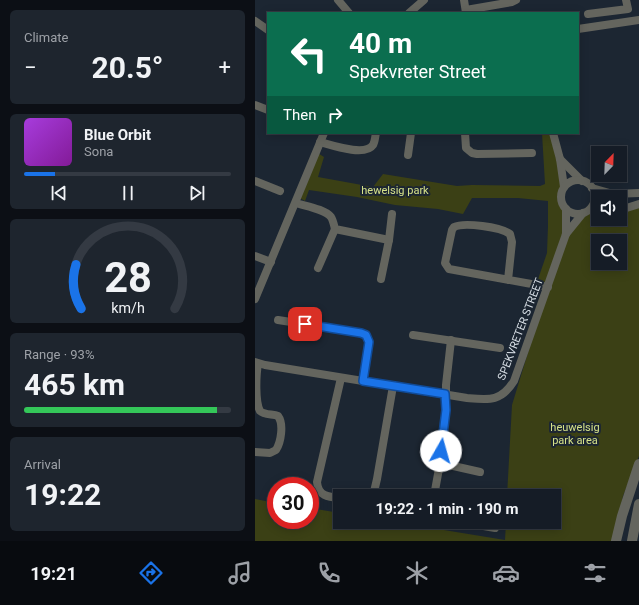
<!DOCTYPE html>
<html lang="en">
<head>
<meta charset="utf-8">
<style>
  :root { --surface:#151c26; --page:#1e252e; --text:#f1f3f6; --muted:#9da1a7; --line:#343a43; --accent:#1a73e8 }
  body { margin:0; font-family:Roboto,sans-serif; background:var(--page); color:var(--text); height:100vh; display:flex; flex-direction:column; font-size:15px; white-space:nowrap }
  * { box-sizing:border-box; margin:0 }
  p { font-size:13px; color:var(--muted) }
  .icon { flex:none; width:22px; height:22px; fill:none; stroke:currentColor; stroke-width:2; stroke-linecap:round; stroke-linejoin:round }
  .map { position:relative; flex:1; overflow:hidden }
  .drawer { display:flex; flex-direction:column; gap:10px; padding:10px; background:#0c0f15; width:255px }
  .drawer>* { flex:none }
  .hud { position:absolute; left:12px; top:12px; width:312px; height:122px; border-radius:0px; box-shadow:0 2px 10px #0003,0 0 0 1px var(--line); background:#0b6e4f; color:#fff; overflow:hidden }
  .needle { width:26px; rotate:23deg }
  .fabs { position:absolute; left:336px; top:146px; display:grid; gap:8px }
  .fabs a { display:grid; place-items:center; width:36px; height:36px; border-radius:0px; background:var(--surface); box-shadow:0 2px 10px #0003,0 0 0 1px var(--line); font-size:20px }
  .speed { position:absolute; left:12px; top:477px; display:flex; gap:8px; font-size:20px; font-weight:700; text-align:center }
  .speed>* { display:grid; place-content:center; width:52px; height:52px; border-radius:50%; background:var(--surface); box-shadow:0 2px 10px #0003,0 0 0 1px var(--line); line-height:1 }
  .speed .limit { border:6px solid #d22; background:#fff; color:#111 }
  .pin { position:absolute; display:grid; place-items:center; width:34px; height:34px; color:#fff; margin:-17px; border-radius:8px; box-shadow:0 2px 6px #0006 }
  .me { position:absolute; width:44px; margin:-22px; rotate:7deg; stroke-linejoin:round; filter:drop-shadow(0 0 3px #0008) }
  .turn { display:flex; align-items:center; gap:14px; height:84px; padding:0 16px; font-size:18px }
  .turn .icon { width:52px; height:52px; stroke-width:2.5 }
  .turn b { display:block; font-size:28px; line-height:34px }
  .then { display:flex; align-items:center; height:38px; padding:0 16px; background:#0003; gap:8px; font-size:15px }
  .big { font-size:30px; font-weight:700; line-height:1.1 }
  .drawer .widget { flex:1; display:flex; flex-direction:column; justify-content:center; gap:6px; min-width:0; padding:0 14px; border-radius:6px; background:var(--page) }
  .drawer .dial { align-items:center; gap:0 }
  .dial svg { height:104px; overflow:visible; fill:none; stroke:var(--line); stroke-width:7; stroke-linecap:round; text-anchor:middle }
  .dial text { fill:var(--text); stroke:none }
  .song { display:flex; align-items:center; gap:12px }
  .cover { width:48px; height:48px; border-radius:6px; background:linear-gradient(135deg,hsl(280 70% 55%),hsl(290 70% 35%)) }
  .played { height:4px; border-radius:2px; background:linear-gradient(90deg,var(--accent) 15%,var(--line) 15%) }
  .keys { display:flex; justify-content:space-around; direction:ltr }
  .heat { display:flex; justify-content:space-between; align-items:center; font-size:22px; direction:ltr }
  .charge { height:6px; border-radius:3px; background:linear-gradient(90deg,#34c759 93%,var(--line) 0) }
  .trip { position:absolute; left:78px; top:489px; width:228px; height:40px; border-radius:0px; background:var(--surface); box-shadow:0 2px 10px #0003,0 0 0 1px var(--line); font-weight:700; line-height:40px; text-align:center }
  .menu { display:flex; height:64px; justify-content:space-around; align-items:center; background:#080b0f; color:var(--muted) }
  .menu .icon { width:28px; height:28px }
  .menu .current { color:var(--accent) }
  .menu b { font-size:18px; color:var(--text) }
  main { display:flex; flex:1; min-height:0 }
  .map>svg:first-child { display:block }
</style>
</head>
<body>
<main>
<section class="drawer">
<div class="widget"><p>Climate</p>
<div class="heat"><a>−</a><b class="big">20.5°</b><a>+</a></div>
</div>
<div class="widget">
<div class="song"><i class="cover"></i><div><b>Blue Orbit</b><p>Sona</p></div></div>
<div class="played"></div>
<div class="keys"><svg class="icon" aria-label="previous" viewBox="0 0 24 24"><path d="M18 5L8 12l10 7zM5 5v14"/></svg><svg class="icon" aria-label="pause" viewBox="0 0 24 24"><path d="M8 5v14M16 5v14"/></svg><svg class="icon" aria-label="next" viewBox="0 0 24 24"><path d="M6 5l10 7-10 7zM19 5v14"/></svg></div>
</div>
<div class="widget dial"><svg viewBox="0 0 100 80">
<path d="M14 69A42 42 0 1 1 86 69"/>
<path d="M14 69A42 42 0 0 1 10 35" stroke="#1a73e8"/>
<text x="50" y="56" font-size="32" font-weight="700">28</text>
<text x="50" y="72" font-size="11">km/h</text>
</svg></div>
<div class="widget"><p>Range · 93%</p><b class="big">465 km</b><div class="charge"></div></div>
<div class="widget"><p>Arrival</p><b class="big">19:22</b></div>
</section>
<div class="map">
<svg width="384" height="541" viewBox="0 0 384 541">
  <rect width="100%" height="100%" fill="#1c2632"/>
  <path fill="#3b4015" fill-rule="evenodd" d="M287,133H298L309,187L306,198L311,209V234L328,213L343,210V219H365V209L384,203V456L368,496L359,541H0V499L21,503V520H55V508L85,513V522H140L250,540L251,522H299V496H252L257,405L293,287L281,285L292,253L293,226V201L263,198H217L208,214L183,209L140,205L102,197L54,190L50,201L43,197L61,152L69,157L63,177L118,187L128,174L202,186L217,185L285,186L290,184ZM343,241H365V263H343Z"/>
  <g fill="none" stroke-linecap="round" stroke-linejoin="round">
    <g stroke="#64655e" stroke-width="8">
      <polyline points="83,0 94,13"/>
      <polyline points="209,0 211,13"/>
      <polyline points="211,10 257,2 261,0"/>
      <polyline points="154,13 169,0"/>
      <polyline points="333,14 373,9 371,0"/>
      <polyline points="0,21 13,30"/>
      <polyline points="323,29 384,20"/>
      <polyline points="0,105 13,110"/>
      <polyline points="210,133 211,148 217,153 222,154 277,153"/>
      <polyline points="298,133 305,159 309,187"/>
      <path d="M65,142C76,145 110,157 118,145C120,142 120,137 121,133"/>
      <polyline points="153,155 156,133"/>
      <polyline points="305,159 327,181"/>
      <circle cx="323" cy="197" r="17"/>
      <polyline points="0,181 25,191"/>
      <polyline points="337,188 358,194 384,193"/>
      <path d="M41,203C50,206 70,209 76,217C78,220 79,225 80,229L134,240"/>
      <polyline points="365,210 384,204"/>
      <polyline points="311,234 328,213"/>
      <polyline points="0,256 16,262"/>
      <polyline points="63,268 80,229"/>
      <polyline points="126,279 134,240 137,214"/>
      <path d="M253,280L257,242L255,234C246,227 209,222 199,227L197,230L190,263L194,269L293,287"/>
      <polyline points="0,299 69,133"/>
      <polyline points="23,320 107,333 111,335 114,343 108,381"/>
      <polyline points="158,335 245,348"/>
      <path d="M0,362L10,365L212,398C234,400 246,402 259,381L311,234V209"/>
      <path d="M0,452L15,453L21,450C26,442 29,424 23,416C18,414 9,415 5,411C0,402 1,375 3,364"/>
      <polyline points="185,463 225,472"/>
      <polyline points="118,496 122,479 138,386"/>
      <polyline points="179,496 185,463 191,410 191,385 196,340"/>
      <path d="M85,498C73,497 63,496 62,482L86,378"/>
      <polyline points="206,522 240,528"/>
    </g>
    <g stroke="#64655e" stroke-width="10">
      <polyline points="361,541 367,516 384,464"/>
      <polyline points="377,541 384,504"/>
    </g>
  </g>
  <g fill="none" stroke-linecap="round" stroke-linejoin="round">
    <g stroke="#114b97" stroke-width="10">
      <polyline id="route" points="50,324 106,333 111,335 114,342 108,381 190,394 191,410 186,451"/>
    </g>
    <use href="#route" stroke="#1a73e8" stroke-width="7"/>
  </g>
  <g text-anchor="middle" stroke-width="4" stroke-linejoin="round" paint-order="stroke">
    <g font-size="11" fill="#d5e189" stroke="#1c2632">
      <text x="140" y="194">hewelsig park</text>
      <text x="320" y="431">heuwelsig<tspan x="320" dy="13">park area</tspan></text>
    </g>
    <g font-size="11" fill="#d9e0e7" stroke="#1c2632">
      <text transform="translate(265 329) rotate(-69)" y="4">SPEKVRETER STREET</text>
    </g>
  </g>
</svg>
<div class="fabs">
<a><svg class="needle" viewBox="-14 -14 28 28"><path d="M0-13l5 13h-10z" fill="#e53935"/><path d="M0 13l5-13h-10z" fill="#9da1a7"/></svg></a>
<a><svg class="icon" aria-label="sound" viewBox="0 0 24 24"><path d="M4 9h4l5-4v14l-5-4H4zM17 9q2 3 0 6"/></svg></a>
<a><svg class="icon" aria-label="search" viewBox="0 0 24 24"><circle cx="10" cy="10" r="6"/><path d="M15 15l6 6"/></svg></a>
</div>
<div class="speed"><div class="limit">30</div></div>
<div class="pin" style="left:50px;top:324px;background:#d93025"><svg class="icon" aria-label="arrive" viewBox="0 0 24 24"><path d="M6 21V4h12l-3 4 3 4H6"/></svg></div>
<svg class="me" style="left:186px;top:451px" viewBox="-20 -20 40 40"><circle r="19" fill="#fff"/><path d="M0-13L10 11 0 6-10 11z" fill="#1a73e8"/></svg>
<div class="trip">19:22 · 1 min · 190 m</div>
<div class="hud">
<div class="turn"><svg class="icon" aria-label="left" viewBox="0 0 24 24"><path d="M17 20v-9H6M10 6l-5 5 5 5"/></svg><div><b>40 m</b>Spekvreter Street</div></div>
<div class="then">Then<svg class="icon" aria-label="right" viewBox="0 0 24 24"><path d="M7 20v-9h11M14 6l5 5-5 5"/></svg></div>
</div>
</div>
</main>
<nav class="menu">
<b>19:21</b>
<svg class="icon current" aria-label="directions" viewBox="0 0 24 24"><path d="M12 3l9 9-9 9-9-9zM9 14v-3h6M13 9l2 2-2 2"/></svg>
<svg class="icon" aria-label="music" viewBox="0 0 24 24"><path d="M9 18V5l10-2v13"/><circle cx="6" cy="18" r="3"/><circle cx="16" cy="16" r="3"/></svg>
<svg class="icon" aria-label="phone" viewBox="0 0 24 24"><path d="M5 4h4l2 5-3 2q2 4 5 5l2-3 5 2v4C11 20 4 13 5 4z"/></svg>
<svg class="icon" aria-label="climate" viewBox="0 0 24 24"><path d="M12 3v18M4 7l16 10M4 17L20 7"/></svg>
<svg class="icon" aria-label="car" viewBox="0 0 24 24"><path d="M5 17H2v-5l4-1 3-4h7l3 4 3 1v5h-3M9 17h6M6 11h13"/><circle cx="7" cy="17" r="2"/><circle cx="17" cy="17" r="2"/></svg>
<svg class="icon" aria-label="filters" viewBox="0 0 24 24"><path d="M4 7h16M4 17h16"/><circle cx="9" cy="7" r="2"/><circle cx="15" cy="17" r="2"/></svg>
</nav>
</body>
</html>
